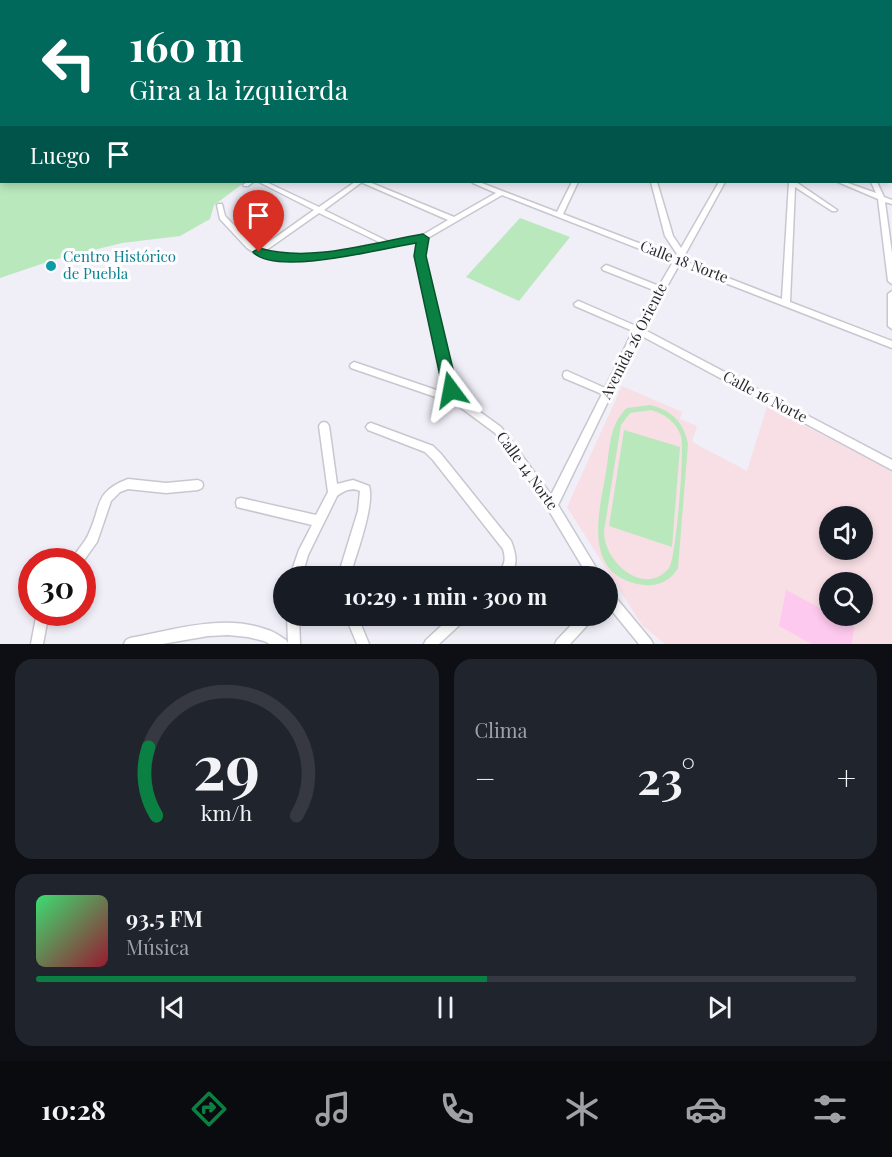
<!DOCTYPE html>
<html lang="es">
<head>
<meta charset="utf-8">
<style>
  :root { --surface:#171b24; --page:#20242c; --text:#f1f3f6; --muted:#9ea1a6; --line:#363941; --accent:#0b8043 }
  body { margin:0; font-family:"Playfair Display",serif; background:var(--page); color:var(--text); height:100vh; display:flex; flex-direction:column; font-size:22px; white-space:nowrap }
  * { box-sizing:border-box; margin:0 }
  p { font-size:20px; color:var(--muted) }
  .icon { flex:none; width:33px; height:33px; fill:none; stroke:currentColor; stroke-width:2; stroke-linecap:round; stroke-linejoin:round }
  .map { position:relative; height:644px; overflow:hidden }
  .details { display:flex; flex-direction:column; gap:15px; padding:15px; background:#0d0f14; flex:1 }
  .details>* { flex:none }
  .banner { position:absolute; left:0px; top:0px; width:892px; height:183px; box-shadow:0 3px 9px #0003; background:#00695c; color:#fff; overflow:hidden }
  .tools { position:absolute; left:819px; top:506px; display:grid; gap:12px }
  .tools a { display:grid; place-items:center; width:54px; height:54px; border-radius:50%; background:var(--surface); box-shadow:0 3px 9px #0003; font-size:30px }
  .speed { position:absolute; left:18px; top:548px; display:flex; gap:12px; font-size:30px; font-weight:700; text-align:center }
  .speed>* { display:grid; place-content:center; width:78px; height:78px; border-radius:50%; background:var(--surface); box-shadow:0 3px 9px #0003; line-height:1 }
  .speed .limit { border:9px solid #d22; background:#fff; color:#111 }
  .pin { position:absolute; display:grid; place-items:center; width:51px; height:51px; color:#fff; margin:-62px -26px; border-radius:50% 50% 50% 0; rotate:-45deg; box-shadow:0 0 6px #0007 }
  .pin .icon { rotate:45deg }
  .me { position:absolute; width:66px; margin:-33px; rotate:347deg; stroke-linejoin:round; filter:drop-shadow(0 0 4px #0008) }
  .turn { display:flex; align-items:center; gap:21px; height:126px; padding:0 30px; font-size:27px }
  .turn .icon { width:78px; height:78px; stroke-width:2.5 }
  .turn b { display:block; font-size:42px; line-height:51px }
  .then { display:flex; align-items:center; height:57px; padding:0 30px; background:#0003; gap:12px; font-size:22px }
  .big { font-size:45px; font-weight:700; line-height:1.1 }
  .details .card { flex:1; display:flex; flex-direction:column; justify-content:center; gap:9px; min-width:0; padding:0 21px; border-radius:18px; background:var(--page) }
  .details .dial { align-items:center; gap:0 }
  .dial svg { height:156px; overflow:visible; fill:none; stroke:var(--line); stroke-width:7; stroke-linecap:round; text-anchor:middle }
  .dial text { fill:var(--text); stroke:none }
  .song { display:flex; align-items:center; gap:18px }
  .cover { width:72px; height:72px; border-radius:9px; background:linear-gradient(135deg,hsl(140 70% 55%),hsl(350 70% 35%)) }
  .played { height:6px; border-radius:3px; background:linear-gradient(90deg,var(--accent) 55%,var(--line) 55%) }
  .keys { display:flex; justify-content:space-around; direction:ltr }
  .heat { display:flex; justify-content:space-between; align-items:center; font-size:33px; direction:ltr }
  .details .tiles { flex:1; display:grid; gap:15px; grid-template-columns:1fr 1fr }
  .card:last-child { grid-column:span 2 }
  .trip { position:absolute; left:273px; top:566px; width:345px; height:60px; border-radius:30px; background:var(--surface); box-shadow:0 3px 9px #0003; font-weight:700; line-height:60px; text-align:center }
  .dock { display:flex; height:96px; justify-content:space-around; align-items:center; background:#090b0e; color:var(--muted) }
  .dock .icon { width:42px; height:42px }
  .dock .active { color:var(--accent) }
  .dock b { font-size:27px; color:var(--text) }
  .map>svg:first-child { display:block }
</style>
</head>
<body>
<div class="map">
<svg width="892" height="644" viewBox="0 0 892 644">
  <rect width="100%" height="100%" fill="#f0eef7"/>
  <path fill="#f8dee5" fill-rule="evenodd" d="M622,386L682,412L680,419L697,426L692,442L747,471L767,407L892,470V644H665L642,625L567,507ZM830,516H862V549H830ZM830,582H862V615H830Z"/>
  <g fill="#b9e8bc" fill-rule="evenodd">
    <polygon points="0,4 2,182 245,182 214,205 210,219 180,236 122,243 53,260 0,278"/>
    <polygon points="520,218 570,237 519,301 466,277"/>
    <path d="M650,405C671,410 684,422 688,444L678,568C671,580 658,587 644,585C581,577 599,513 606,472C610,449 609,424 627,408ZM651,410C665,414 676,422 681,436C685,447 676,560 669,568C645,598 603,562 604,531L621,425L630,413Z"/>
    <polygon points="624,430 680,447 672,547 609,526"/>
  </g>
  <polygon fill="#fec9ee" points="786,590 854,626 852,644 812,644 779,626"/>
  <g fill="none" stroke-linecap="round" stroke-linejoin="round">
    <g stroke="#c8c7d0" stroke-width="3">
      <g id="minor">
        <polygon points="7,0 16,0 12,2 2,2 2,3 0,2 1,1"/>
        <polygon points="188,0 193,0 191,2 185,2"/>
        <polygon points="227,0 232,0 230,2 225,2"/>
        <polygon points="300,0 309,2 302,2"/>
        <polygon points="367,0 376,2 369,2"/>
        <polygon points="445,0 455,2 448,2"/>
        <polygon points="500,0 508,2 502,2"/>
        <polygon points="541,0 580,0 569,2 515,2"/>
        <polygon points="609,0 617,2 611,2"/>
        <polygon points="711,0 723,2 714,2"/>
        <polygon points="831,0 842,2 834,2"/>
        <rect x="891" y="12" width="1" height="2"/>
        <rect x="891" y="86" width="1" height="4"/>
        <polygon points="247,182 253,182 248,186 244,186 243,185"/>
        <path d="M259,182H266L319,207L355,182H369L454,217L496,193L473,183L472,182H479L557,212L572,182H578L563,214L675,257L677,254L665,236L651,182H657L673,236L681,248L719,182H725L682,260L782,299L789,182H796L837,210L836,211H832L795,187L790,302L892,341V348L679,265L643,329L892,460V470L640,335L558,505L601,576H588L548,509L495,433L456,404L351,368L350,366L351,364L354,362L448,394L446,390L416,256L419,241L305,261L272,259L256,254L247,248L220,219L217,205L218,204H222L225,216L253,244L259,249L314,210ZM362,182L363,183L448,220L421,236L389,242L324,210ZM502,195L673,262L659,286L609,266L606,265L602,268L603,270L656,291L636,326L581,302L578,301L574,304L575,306L633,331L605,388L567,371L564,372L563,375L564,378L602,394L551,495L501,427L469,404L455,389L424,256L426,239ZM319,213L381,243C347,249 297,264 265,251Z"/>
        <polygon points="838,182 845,182 876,193 871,182 877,182 884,197 892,200 892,204 885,202 892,253 892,284 888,281 878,199"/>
        <polygon points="892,291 892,329 888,326 888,294"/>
        <path d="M324,422L327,423L329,426L337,484L353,480L369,486C375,505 356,555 350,576H338L358,511L360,491C351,487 344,491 337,496L308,555L302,576H290L299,550L312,525L241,508L237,507L236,503L237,499L241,498L316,515L328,492L319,426L321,423Z"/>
        <path d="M371,423L433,446L441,454L511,541C516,554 518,563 511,576H498C503,564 507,563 503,549L433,460L425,452L368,430L366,427L368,424Z"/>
        <path d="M128,479L166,483L198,480L202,482L203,485L202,488L198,490L166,493L128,489L120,492L111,501L97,542L82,563V561H71C76,551 85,543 89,533C102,505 94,492 128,479Z"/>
        <polygon points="608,591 612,593 651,640 653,644 639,644 608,606"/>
        <polygon points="37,612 49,612 43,644 31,644"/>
        <path d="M287,615H299L300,644H270L264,641L248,637L228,635L208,636L162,644H124L126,640L130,638C174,630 222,614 265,629C273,631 280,636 286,640L288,643Z"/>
        <polygon points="345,615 357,615 369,644 357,644"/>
        <polygon points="453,615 468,615 466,619 439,644 424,644 426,640"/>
        <polygon points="581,615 595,615 593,619 570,644 555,644 557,640"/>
      </g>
    </g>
    <g stroke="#c8c7d0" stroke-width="3">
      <g id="secondary">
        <polygon points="825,0 831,0 832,2 826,2"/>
        <rect x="891" y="57" width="1" height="5"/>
      </g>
    </g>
    <use href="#minor" fill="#fff" fill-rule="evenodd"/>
    <use href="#secondary" fill="#fff" fill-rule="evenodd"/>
  </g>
  <path fill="#0b8043" stroke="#07532c" stroke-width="1.5" d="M423,234L429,238L426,256L458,390L451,396L443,390L414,256L416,243C384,248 275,277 253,252L259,248C311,263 370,243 423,234Z"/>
  <circle fill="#0f9aa8" stroke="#fdfdff" stroke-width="2" cx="51" cy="266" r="6"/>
  <g text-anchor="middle" stroke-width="6" stroke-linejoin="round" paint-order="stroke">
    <g font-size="15" fill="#0d838f" stroke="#fdfdff" text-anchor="start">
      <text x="63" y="262">Centro Histórico<tspan x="63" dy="17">de Puebla</tspan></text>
    </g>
    <g font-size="15" fill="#29282b" stroke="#fdfdff">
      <text transform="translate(684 262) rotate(21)" y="5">Calle 18 Norte</text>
      <text transform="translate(634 341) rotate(-63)" y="5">Avenida 26 Oriente</text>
      <text transform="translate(765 397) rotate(28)" y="5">Calle 16 Norte</text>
      <text transform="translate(527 471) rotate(54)" y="5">Calle 14 Norte</text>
    </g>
  </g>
</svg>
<div class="tools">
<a><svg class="icon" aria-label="sound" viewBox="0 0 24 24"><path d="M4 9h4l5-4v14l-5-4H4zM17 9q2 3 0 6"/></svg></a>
<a><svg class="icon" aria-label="search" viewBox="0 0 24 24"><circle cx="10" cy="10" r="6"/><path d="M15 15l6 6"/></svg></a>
</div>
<div class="speed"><div class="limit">30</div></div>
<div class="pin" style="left:259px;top:252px;background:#d93025"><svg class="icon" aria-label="arrive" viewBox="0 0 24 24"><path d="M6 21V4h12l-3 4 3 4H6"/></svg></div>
<svg class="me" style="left:451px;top:390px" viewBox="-20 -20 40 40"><path d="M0-17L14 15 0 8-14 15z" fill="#0b8043" stroke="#fff" stroke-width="4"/></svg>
<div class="trip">10:29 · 1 min · 300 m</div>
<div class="banner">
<div class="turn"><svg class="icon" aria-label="left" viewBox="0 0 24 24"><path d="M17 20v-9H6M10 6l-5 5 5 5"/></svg><div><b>160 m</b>Gira a la izquierda</div></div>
<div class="then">Luego<svg class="icon" aria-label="arrive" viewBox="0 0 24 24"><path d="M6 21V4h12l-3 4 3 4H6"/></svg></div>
</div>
</div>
<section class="details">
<div class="tiles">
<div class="card dial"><svg viewBox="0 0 100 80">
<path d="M14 69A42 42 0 1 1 86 69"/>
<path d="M14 69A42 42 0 0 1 10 34" stroke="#0b8043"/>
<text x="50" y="56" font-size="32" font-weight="700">29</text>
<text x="50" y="72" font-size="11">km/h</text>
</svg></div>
<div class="card"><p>Clima</p>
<div class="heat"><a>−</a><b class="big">23°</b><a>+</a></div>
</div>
<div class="card">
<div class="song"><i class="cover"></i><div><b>93.5 FM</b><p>Música</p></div></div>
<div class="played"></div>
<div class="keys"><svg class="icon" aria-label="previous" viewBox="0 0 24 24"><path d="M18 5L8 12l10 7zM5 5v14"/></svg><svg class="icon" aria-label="pause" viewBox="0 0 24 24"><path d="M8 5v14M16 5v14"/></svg><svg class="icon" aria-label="next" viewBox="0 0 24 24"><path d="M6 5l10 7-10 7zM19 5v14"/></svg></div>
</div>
</div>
</section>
<nav class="dock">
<b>10:28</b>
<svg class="icon active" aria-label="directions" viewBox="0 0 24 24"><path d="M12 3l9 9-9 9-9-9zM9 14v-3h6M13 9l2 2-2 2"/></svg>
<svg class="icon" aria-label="music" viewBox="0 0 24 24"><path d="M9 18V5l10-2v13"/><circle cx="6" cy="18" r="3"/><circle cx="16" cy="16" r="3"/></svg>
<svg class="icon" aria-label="phone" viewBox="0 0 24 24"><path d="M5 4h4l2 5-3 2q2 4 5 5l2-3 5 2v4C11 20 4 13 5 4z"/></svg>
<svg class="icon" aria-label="climate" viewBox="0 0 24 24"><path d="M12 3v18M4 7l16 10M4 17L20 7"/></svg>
<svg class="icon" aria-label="car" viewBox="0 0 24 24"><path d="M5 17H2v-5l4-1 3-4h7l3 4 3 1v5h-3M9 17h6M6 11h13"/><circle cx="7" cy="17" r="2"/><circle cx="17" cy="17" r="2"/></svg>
<svg class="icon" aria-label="filters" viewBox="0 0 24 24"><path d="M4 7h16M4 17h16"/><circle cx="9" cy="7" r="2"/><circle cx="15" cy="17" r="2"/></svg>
</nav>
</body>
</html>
